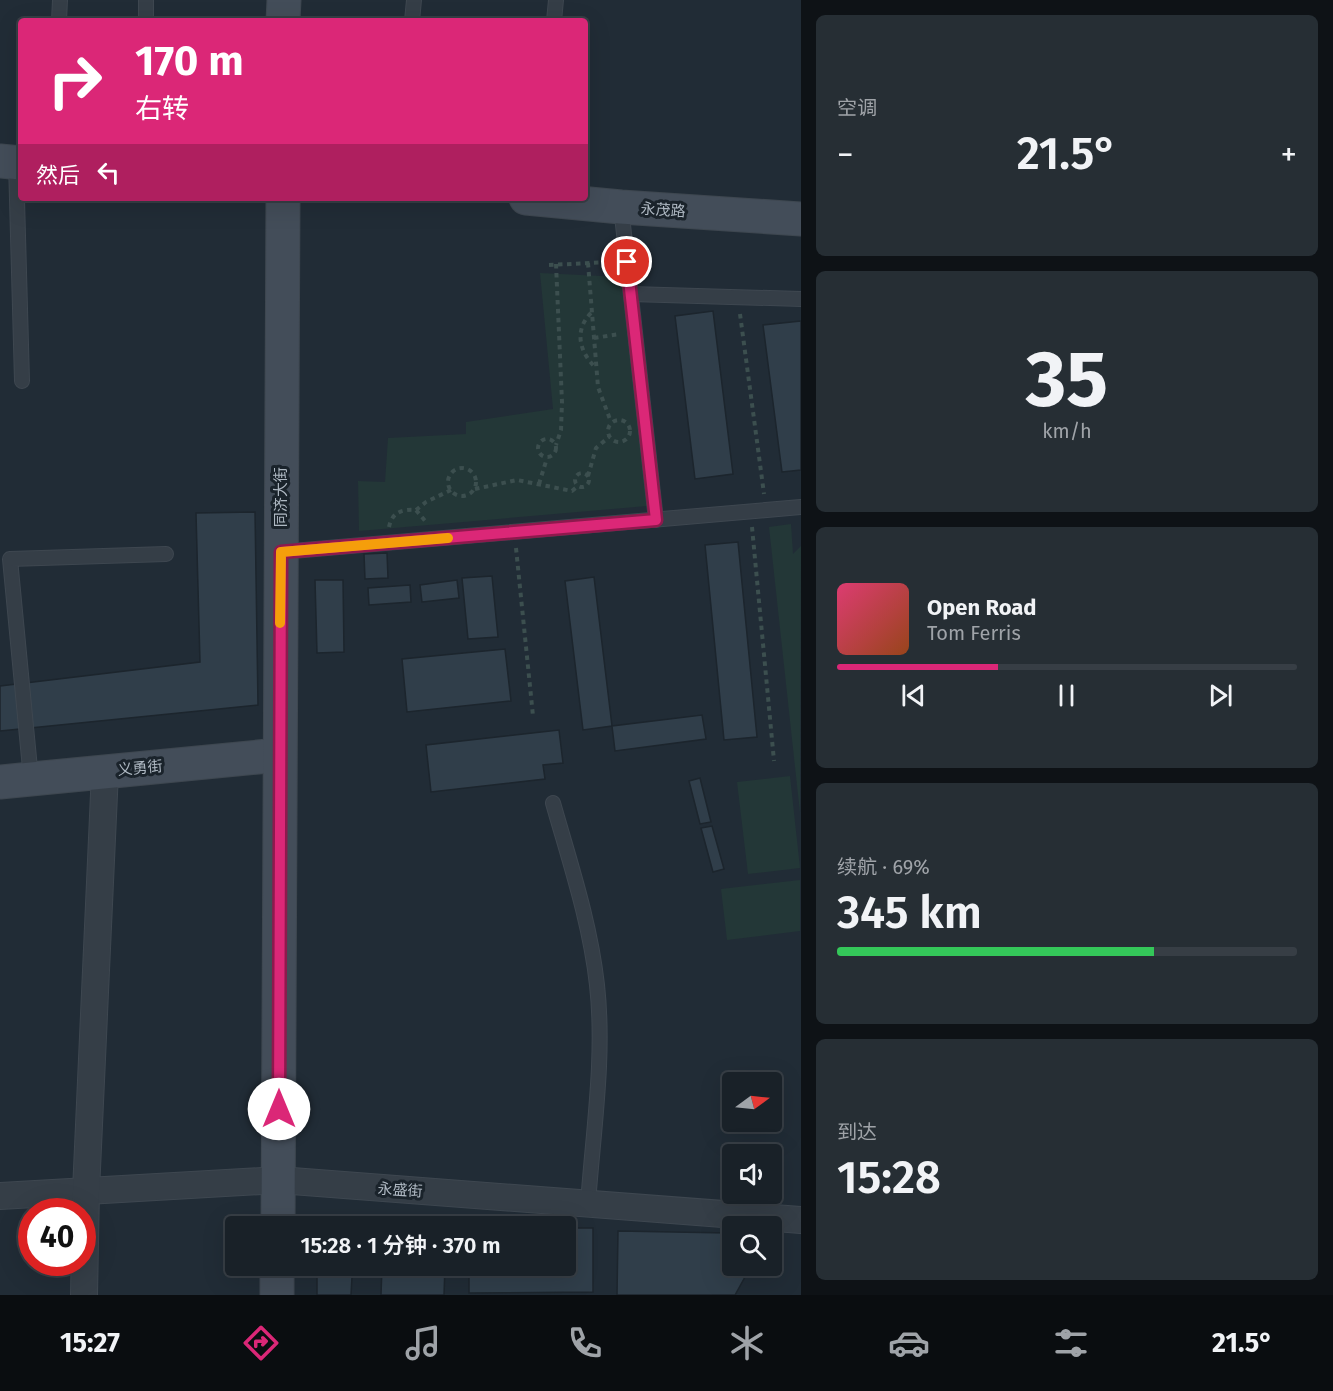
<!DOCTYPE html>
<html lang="zh">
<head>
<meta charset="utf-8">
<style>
  :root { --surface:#192128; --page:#262e34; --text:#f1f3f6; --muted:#9fa3a8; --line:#373e45; --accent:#db2777 }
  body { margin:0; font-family:"Fira Sans","Noto Sans SC",sans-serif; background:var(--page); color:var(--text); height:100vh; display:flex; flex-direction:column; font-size:22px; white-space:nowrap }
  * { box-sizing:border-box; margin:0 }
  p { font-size:20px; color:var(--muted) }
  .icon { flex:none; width:33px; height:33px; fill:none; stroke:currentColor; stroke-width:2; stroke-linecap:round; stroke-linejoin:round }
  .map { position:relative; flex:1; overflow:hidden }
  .drawer { display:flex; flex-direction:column; gap:15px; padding:15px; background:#0e1216; width:532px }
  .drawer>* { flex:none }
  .top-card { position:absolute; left:18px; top:18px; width:570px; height:183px; border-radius:6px; box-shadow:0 6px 24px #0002,0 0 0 2px var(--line); background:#db2777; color:#fff; overflow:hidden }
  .needle { width:39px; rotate:75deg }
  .controls { position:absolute; left:722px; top:1072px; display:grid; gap:12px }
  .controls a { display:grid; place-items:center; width:60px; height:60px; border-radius:6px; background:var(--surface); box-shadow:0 6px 24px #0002,0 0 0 2px var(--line); font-size:30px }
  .speed { position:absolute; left:18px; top:1198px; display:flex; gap:12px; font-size:30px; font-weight:700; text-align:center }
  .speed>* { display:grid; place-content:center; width:78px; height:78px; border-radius:50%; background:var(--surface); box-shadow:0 6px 24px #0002,0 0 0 2px var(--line); line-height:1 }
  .speed .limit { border:9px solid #d22; background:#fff; color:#111 }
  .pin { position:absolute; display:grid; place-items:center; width:51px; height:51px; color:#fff; margin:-26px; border:3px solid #fff; border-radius:50%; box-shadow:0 2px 6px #0007 }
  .me { position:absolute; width:66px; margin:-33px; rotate:0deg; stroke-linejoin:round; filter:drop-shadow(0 0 4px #0008) }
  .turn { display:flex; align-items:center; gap:21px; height:126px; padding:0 18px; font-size:27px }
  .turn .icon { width:78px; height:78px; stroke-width:2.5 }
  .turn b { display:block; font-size:42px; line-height:51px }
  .then { display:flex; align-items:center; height:57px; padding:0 18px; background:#0003; gap:12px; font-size:22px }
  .big { font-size:45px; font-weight:600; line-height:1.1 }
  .drawer .tile { flex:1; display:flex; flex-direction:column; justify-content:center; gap:9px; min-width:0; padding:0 21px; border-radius:9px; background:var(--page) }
  .drawer .dial { align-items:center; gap:0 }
  .dial b { font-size:78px; line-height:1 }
  .song { display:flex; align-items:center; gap:18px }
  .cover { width:72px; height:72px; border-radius:9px; background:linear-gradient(135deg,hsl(340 70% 55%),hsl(20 70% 35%)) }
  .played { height:6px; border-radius:3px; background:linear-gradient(90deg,var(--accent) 35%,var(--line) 35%) }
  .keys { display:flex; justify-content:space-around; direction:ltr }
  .heat { display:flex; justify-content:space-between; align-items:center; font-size:33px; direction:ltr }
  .charge { height:9px; border-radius:4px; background:linear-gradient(90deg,#34c759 69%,var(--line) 0) }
  .trip { position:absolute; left:225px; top:1216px; width:351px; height:60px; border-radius:6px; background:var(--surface); box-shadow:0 6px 24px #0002,0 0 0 2px var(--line); font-weight:600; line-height:60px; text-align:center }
  .tabs { display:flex; height:96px; justify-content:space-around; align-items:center; background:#0a0d10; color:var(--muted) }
  .tabs .icon { width:42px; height:42px }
  .tabs .on { color:var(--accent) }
  .tabs b { font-size:27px; color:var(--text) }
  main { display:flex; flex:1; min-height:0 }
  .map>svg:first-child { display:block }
</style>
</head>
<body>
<main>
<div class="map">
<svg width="801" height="1295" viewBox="0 0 801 1295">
  <rect width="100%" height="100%" fill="#212c36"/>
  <g fill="#233737">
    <polygon points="540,273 622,277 647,506 359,531 358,481 385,482 388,438 466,434 466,422 553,409"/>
    <polygon points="791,524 793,554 801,546 800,813 769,527"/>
    <polygon points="790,776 800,868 748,874 737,782"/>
    <polygon points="800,880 800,931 727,940 721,889"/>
  </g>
  <g fill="#303e4a" stroke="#1c252d" stroke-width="1.5">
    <polygon points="713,311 733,474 695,479 675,316"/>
    <polygon points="801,321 801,470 782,472 763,325"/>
    <polygon points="255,512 258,705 0,731 0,686 200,662 196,513"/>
    <polygon points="738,542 757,737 724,740 705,545"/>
    <polygon points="387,553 388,578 365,579 364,554"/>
    <polygon points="492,576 498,637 468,639 462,578"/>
    <polygon points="594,577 612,726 583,730 565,581"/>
    <polygon points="315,580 343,580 344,652 317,653"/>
    <polygon points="457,580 459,598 422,602 420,585"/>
    <polygon points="410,585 411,602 369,605 368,588"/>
    <polygon points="505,649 511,701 407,712 402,659"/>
    <polygon points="702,715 706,739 615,751 612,726"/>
    <polygon points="559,730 563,763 543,765 545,779 431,792 426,745"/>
    <polygon points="700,778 711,822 700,824 689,781"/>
    <polygon points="712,826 724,869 713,872 701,828"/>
    <polygon points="383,1222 446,1224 446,1227 383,1227"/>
    <polygon points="566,1228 593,1228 593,1292 469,1293 469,1266 566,1266"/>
    <polygon points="618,1231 728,1233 732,1266 750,1268 735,1295 617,1295"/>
    <polygon points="382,1266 445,1266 444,1295 381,1295"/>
    <polygon points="317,1277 352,1277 351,1295 317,1295"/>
  </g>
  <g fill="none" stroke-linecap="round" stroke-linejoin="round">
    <g stroke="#3e4750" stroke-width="16">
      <g id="lane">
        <polyline points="59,21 60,0"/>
        <polyline points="146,21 146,0"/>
        <polyline points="412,21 414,0"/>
        <polyline points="554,21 556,0"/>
        <polyline points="16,163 22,381"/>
        <polyline points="621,207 656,520"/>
        <polyline points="631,294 801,299"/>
        <polyline points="281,552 801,507"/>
        <polyline points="31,779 10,559 166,554"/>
        <path d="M553,803C570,863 590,922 597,985C605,1057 593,1132 588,1204"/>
      </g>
    </g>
    <g stroke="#3e4750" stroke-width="28">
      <g id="street">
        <polyline points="0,1196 279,1180 801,1220"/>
        <polyline points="84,1295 86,1191 105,772"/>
      </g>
    </g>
    <g stroke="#3e4750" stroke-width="35">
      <g id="secondary">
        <polyline points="283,21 284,0"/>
        <polyline points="0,161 21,163"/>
        <polyline points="526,198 621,207 801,219"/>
        <polyline points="0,782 279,755"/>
        <polyline points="278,1227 283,198"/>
        <polyline points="277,1295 277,1266"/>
      </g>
    </g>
    <g stroke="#3c4f4f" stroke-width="4" stroke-dasharray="4.5 4.5" stroke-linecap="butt">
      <polyline points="588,263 598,387 611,422"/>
      <polyline points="556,264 562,402 561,430 556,445"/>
      <polyline points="549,265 611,262"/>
      <path d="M591,313C574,330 579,352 596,368"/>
      <polyline points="740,314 764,494"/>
      <polyline points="594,338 620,334"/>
      <circle cx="619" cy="431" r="11"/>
      <circle cx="547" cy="448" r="9"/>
      <circle cx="462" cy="482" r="14"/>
      <circle cx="582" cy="480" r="7"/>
      <polyline points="588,476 596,448 609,437"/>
      <polyline points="539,484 547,458"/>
      <polyline points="475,489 517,480 572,491 578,486"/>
      <polyline points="416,510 426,502 451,490"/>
      <path d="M389,527C392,512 402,509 416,510L426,522"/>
      <polyline points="752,527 774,761"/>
      <polyline points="516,548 533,716"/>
    </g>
    <use href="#lane" stroke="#353e47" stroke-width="14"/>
    <use href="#street" stroke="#353e47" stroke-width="26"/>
    <use href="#secondary" stroke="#434d59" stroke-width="33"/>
  </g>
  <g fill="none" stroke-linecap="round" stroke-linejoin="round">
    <g stroke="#8e194d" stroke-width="15">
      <polyline id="route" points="279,1109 281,552 656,520 627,262"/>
    </g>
    <use href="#route" stroke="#db2777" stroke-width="10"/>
    <polyline stroke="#f59e0b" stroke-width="10" points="280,623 281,552 448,538"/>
  </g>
  <g text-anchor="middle" stroke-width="6" stroke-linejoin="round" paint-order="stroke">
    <g font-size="15" fill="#afb9c3" stroke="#1a232b">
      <text transform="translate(663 210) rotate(4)" y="5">永茂路</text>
      <text transform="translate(281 497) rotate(-90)" y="5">同济大街</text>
      <text transform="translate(140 768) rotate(-5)" y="5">义勇街</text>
      <text transform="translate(400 1190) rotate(4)" y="5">永盛街</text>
    </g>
  </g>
</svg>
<div class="controls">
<a><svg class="needle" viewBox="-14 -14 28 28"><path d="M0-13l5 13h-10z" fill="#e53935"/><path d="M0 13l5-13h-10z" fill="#9fa3a8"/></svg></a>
<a><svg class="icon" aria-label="sound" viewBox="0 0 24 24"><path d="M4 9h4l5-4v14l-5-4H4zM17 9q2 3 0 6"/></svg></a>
<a><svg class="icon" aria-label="search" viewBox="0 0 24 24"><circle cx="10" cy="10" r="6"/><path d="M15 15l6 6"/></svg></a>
</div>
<div class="speed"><div class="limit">40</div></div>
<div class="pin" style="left:627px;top:262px;background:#d93025"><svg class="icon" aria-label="arrive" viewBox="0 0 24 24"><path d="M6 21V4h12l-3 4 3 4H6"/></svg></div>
<svg class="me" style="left:279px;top:1109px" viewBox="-20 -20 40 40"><circle r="19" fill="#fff"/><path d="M0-13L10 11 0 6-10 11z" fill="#db2777"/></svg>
<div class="trip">15:28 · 1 分钟 · 370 m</div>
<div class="top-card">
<div class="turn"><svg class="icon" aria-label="right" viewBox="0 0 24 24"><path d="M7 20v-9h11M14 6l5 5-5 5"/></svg><div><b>170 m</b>右转</div></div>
<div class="then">然后<svg class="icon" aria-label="left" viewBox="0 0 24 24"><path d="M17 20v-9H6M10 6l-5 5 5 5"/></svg></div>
</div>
</div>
<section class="drawer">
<div class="tile"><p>空调</p>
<div class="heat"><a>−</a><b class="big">21.5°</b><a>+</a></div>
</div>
<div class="tile dial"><b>35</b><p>km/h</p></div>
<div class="tile">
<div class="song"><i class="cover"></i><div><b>Open Road</b><p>Tom Ferris</p></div></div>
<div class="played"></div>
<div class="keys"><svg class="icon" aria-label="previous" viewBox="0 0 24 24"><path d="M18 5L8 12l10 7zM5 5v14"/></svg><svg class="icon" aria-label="pause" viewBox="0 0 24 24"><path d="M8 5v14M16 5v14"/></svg><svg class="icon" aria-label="next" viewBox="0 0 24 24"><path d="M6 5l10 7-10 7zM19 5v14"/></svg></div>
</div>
<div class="tile"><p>续航 · 69%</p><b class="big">345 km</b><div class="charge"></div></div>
<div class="tile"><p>到达</p><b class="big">15:28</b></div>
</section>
</main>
<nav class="tabs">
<b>15:27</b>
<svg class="icon on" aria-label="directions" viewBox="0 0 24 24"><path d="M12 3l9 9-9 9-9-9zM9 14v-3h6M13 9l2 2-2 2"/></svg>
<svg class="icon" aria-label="music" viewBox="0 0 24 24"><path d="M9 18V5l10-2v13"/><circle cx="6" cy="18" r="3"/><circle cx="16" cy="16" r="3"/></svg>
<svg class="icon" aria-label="phone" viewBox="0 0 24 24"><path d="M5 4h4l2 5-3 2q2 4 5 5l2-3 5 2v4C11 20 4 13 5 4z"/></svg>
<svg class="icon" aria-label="climate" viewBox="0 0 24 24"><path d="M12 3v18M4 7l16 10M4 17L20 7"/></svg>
<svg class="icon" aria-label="car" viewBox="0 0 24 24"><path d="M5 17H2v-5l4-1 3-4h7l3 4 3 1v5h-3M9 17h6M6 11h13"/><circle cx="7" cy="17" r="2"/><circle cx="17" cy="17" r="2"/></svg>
<svg class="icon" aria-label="filters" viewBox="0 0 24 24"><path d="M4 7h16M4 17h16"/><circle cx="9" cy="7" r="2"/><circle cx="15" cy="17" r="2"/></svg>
<b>21.5°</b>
</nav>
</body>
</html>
